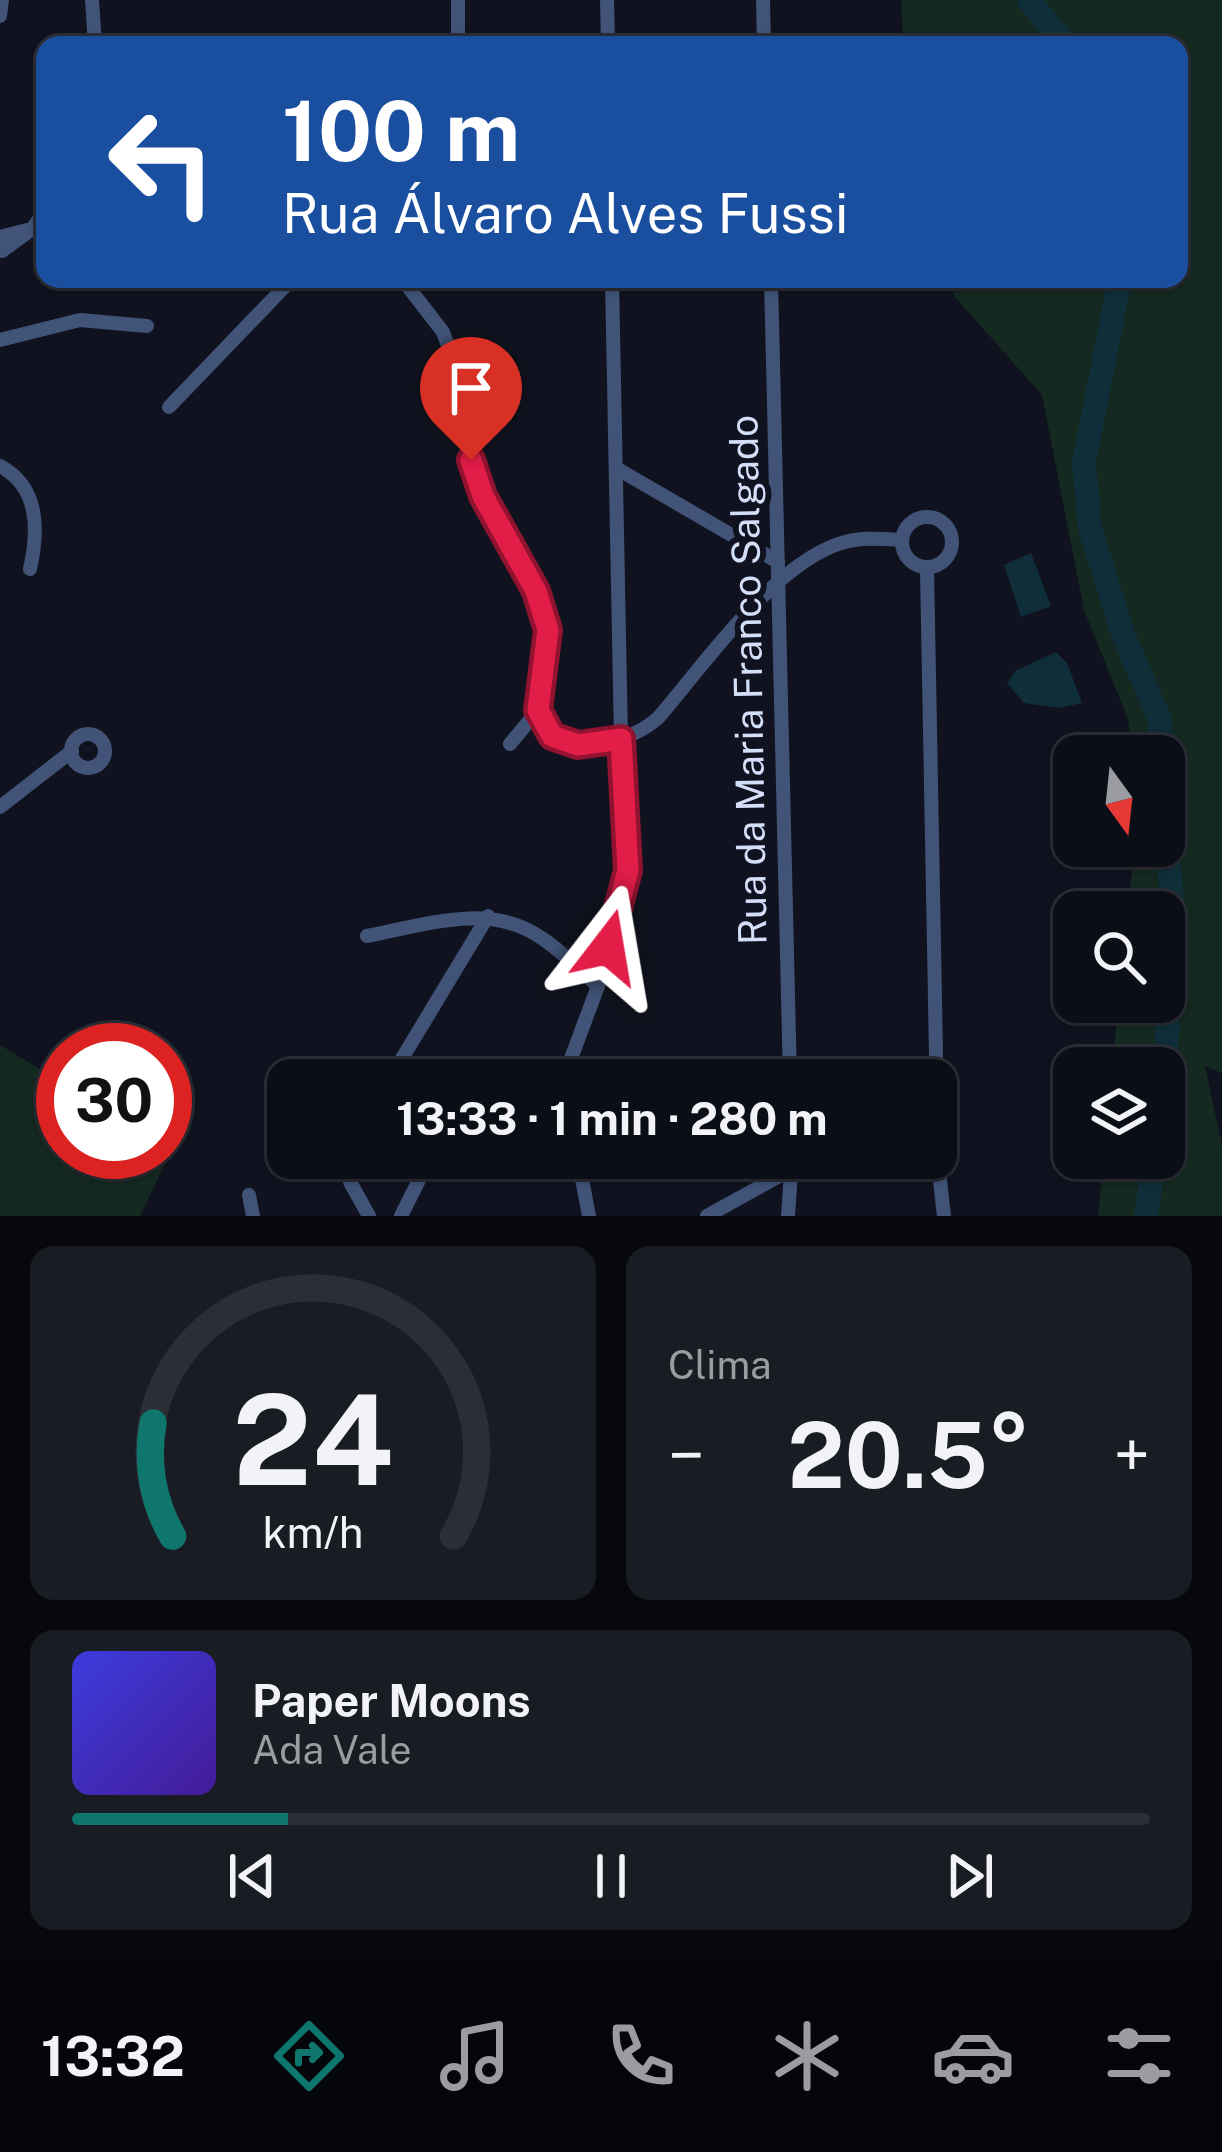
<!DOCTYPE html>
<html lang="pt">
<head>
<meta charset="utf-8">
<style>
  :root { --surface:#0c0e17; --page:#1a1c24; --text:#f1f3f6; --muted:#9a9ca1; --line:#2c2e36; --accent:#0f766e }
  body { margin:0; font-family:"Public Sans",sans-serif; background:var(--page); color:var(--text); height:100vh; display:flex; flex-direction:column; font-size:45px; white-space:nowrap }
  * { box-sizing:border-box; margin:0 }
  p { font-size:39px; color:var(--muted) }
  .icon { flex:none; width:66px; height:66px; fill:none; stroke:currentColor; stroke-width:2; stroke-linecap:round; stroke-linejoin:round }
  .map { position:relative; height:1216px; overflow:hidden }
  .panel { display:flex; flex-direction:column; gap:30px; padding:30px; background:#07080d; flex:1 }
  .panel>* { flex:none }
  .hud { position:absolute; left:36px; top:36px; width:1152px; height:252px; border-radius:24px; box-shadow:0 3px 9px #0004,0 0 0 3px var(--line); background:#1a4fa0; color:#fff; overflow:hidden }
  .needle { width:78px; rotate:165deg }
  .fabs { position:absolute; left:1053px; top:735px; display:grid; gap:24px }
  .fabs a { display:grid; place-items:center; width:132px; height:132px; border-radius:24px; background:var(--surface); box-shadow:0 3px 9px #0004,0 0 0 3px var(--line); font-size:60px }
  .speed { position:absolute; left:36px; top:1023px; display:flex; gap:24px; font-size:60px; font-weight:700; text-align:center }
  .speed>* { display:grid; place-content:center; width:156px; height:156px; border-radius:50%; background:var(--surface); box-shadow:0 3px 9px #0004,0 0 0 3px var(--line); line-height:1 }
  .speed .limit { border:18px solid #d22; background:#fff; color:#111 }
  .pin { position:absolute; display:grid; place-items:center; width:102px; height:102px; color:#fff; margin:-123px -51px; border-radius:50% 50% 50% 0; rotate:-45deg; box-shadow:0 0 12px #0007 }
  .pin .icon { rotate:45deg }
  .me { position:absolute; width:132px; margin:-66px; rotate:14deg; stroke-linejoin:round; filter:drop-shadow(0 0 9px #0008) }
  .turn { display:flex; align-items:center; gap:42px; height:252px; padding:0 48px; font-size:54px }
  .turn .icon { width:156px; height:156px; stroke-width:2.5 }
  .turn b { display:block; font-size:84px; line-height:102px }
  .big { font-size:90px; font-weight:700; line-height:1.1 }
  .panel .tile { flex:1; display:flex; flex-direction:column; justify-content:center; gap:18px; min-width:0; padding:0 42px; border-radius:24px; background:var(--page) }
  .panel .dial { align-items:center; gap:0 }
  .dial svg { height:312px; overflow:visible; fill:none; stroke:var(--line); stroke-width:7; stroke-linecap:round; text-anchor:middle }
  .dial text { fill:var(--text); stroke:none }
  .song { display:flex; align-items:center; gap:36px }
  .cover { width:144px; height:144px; border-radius:18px; background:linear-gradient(135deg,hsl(240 70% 55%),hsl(260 70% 35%)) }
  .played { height:12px; border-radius:6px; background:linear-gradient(90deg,var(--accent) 20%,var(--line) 20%) }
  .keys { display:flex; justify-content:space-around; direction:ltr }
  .heat { display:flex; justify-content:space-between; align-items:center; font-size:66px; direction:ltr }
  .panel .tiles { flex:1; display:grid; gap:30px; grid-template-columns:1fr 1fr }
  .tile:last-child { grid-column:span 2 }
  .trip { position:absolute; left:267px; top:1059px; width:690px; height:120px; border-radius:24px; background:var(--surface); box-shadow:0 3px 9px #0004,0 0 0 3px var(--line); font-weight:700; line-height:120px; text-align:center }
  .menu { display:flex; height:192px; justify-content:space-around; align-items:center; background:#050609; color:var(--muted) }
  .menu .icon { width:84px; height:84px }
  .menu .current { color:var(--accent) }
  .menu b { font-size:54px; color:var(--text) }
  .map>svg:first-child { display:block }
</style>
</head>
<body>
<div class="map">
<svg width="1222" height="1216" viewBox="0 0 1222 1216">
  <rect width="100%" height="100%" fill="#10131f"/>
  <g fill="#142920">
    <polygon points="901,0 1222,0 1222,1073 1205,1066 1222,1145 1222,1216 1098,1216 1104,1158 1164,1158 1164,1068 1112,1068 1119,1002 1164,1002 1164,912 1128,912 1134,846 1164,846 1164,756 1133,756 1128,719 1084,610 1042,395 954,296 953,279 1179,279 1179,45 904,45"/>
    <polygon points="0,1045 63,1083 63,1152 165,1152 165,1145 172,1149 140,1216 0,1216"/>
  </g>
  <g fill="#102e39">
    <polygon points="1031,553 1051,606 1021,617 1004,565"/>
    <polygon points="1056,652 1067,663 1082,703 1059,708 1024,703 1007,683 1015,671"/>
  </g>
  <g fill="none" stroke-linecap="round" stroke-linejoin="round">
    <g stroke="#102e39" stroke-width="24">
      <polyline points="1029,0 1066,45"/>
      <polyline points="1120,279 1084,462 1090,528 1123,634 1160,720 1161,756"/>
      <polyline points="1164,802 1175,939 1164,1071"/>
      <polyline points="1146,1216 1155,1158"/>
    </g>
    <g stroke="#415478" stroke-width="14">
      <polyline points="92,0 95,45"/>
      <polyline points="458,0 458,45"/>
      <polyline points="607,0 608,45"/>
      <polyline points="763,0 764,45"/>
      <polyline points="0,16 2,0"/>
      <polyline points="0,237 27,230"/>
      <polyline points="2,251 32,229 45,211"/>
      <path d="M402,279L443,332L457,371L471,460L483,497L535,591L548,630L538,710L552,736C589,748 628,744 658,718C704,665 776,560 845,542C863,537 883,539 901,540"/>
      <polyline points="771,279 790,1080"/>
      <polyline points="0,340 80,320 147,326"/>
      <polyline points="169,407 292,279"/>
      <path d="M0,466C39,487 39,529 30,569"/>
      <polyline points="616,468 778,562"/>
      <circle cx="927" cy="542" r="25"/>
      <polyline points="927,568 938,1163 944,1216"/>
      <circle cx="88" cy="751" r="17"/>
      <polyline points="510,744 538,710"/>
      <polyline points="0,807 72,751"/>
      <path d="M367,936C425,925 488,902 540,937C561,950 579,970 598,986"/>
      <polyline points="389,1080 488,916"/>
      <polyline points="535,1080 562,1076"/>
      <polyline points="563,1080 598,986 628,870 621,739 612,279"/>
      <polyline points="349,1158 350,1182 369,1216"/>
      <polyline points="578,1158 589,1216"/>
      <polyline points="249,1195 253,1216"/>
      <polyline points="401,1216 430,1158"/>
      <polyline points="707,1216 792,1169 938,1163"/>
      <polyline points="788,1216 792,1158"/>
    </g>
  </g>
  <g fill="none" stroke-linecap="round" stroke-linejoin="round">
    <g stroke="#92132f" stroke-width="30">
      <polyline id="route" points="471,460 483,496 536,591 548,630 538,710 552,736 578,745 621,739 628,870 608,947"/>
    </g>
    <use href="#route" stroke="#e11d48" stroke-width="21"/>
  </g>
  <g text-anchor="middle" stroke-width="12" stroke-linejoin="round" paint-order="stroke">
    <g font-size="39" fill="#d4def9" stroke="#10131f">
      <text transform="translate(748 680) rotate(-91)" y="14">Rua da Maria Franco Salgado</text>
    </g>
  </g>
</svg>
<div class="fabs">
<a><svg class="needle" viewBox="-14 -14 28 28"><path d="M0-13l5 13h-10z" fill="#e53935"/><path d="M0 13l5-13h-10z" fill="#9a9ca1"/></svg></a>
<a><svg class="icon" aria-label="search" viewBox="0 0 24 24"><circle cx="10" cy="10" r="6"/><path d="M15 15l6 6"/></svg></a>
<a><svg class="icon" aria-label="layers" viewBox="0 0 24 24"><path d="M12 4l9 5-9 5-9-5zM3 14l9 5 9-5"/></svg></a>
</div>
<div class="speed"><div class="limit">30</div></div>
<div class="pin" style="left:471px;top:460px;background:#d93025"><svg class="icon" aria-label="arrive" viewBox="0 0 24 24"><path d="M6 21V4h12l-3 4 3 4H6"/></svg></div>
<svg class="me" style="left:608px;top:947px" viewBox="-20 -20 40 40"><path d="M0-17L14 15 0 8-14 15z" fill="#e11d48" stroke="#fff" stroke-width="4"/></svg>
<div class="trip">13:33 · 1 min · 280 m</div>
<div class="hud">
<div class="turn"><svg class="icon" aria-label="left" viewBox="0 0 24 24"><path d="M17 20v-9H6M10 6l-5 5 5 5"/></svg><div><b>100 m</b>Rua Álvaro Alves Fussi</div></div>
</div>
</div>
<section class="panel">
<div class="tiles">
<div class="tile dial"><svg viewBox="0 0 100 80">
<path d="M14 69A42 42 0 1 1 86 69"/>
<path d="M14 69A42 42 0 0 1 9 40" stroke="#0f766e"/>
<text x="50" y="56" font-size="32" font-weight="700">24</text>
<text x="50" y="72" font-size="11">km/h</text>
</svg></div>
<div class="tile"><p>Clima</p>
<div class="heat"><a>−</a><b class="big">20.5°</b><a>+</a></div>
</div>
<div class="tile">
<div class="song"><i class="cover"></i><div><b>Paper Moons</b><p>Ada Vale</p></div></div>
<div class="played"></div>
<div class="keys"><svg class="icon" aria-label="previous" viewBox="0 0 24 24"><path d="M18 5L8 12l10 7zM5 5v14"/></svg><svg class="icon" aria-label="pause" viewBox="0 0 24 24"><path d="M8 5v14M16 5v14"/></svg><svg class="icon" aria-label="next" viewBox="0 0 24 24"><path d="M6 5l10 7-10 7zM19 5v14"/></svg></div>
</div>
</div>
</section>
<nav class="menu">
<b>13:32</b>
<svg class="icon current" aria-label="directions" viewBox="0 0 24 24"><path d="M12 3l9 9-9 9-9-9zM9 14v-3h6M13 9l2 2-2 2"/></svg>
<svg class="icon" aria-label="music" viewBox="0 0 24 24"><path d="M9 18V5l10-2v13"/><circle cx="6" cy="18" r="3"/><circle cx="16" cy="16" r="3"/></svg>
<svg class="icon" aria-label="phone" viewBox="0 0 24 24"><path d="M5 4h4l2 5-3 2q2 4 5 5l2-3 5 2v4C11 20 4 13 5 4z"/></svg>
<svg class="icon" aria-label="climate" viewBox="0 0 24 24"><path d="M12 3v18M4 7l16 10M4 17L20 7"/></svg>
<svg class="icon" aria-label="car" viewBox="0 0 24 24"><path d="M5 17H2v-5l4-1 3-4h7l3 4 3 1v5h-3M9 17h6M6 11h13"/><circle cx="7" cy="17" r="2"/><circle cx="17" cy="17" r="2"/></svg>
<svg class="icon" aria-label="filters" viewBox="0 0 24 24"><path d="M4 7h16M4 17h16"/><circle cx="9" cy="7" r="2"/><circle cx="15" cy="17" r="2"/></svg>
</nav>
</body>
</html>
